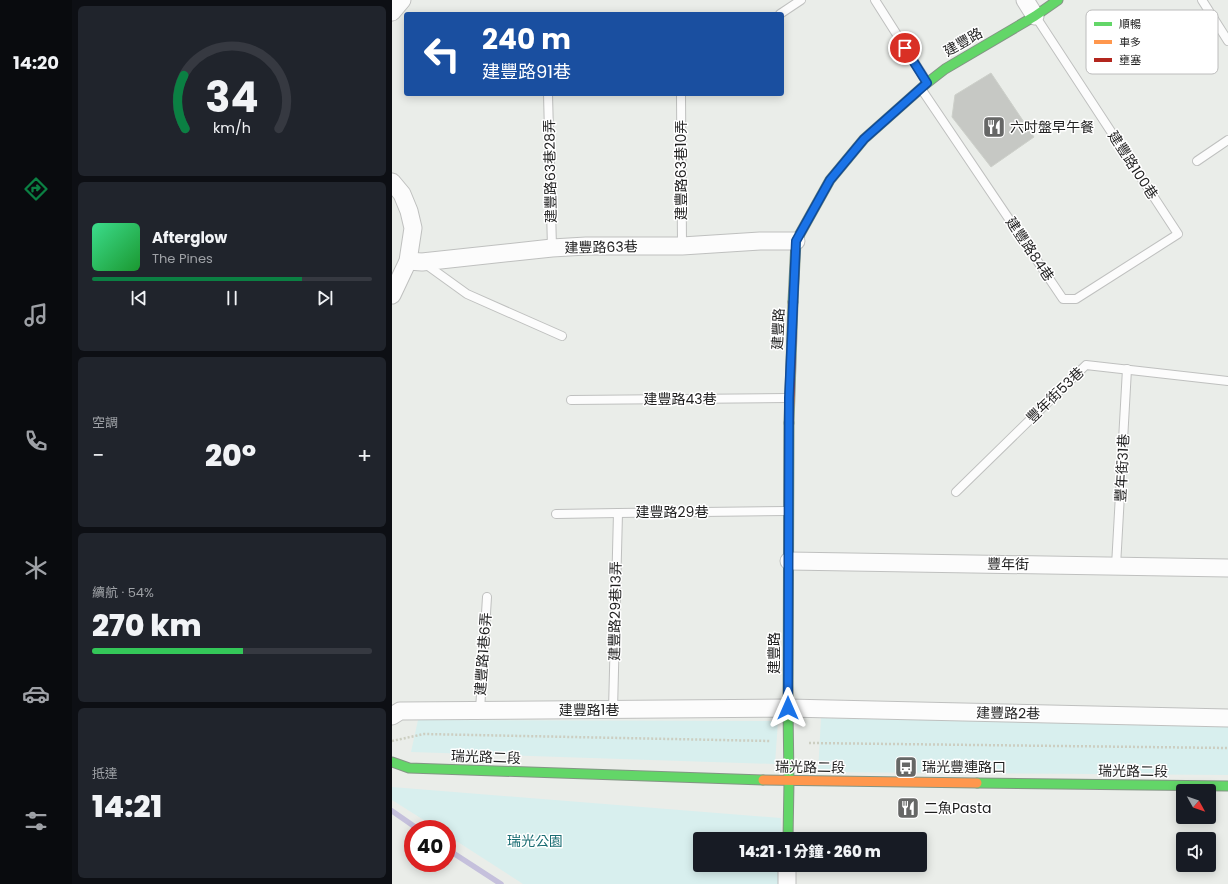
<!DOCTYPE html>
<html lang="zh-TW">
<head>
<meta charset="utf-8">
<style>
  :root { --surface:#171b24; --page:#20242c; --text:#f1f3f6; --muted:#9ea1a6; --line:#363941; --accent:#0b8043 }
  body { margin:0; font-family:Poppins,"Noto Sans TC",sans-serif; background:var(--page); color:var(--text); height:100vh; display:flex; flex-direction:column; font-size:15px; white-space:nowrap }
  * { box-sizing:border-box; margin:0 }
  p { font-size:13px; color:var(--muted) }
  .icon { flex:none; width:22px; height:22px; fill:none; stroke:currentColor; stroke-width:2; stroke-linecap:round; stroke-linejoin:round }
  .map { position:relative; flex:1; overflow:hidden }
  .panel { display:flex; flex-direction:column; gap:6px; padding:6px; background:#0d0f14; width:320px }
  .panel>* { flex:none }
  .banner { position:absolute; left:12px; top:12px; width:380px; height:84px; border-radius:4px; box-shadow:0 2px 10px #0003; background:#1a4fa0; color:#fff; overflow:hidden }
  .needle { width:26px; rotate:130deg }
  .tools { position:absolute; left:784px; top:784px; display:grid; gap:8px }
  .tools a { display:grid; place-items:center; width:40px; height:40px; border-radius:4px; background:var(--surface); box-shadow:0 2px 10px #0003; font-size:20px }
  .speed { position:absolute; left:12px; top:820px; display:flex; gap:8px; font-size:20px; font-weight:700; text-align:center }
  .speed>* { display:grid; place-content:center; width:52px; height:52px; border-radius:50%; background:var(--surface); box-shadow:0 2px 10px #0003; line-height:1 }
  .speed .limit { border:6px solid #d22; background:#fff; color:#111 }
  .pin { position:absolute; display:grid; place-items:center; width:34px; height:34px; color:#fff; margin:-17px; border:2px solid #fff; border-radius:50%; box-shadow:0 1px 4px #0007 }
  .me { position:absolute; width:44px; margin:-22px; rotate:0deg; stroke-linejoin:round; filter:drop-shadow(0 0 3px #0008) }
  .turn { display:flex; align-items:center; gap:14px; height:84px; padding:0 12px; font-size:18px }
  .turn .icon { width:52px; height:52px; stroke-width:2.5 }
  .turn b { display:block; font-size:28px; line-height:34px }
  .big { font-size:30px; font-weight:800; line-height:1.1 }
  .panel .widget { flex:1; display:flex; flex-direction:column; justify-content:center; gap:6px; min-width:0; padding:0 14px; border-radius:6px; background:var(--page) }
  .panel .dial { align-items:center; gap:0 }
  .dial svg { height:104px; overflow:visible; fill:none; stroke:var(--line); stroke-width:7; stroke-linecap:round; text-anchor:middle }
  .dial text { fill:var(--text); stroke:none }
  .song { display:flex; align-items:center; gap:12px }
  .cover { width:48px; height:48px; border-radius:6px; background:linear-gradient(135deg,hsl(150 70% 55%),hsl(130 70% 35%)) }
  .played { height:4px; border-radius:2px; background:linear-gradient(90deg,var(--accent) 75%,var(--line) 75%) }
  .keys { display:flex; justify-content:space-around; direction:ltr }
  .heat { display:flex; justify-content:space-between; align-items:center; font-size:22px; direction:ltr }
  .charge { height:6px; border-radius:3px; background:linear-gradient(90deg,#34c759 54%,var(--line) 0) }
  .trip { position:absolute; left:301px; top:832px; width:234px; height:40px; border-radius:4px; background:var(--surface); box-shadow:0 2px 10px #0003; font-weight:800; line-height:40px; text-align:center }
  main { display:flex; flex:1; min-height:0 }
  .dock { display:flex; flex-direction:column; width:72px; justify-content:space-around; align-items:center; background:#090b0e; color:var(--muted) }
  .dock .icon { width:28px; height:28px }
  .dock .selected { color:var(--accent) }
  .dock b { font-size:18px; color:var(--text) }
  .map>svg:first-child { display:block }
</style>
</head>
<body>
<main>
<nav class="dock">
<b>14:20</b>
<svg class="icon selected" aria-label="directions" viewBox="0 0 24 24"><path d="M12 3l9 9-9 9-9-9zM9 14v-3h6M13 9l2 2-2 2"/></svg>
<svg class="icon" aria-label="music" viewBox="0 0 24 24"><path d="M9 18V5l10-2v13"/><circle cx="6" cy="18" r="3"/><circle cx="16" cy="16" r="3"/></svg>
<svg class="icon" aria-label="phone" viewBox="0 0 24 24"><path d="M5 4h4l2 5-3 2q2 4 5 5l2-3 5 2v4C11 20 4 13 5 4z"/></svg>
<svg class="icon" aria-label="climate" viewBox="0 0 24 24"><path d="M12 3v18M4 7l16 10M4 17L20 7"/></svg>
<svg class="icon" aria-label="car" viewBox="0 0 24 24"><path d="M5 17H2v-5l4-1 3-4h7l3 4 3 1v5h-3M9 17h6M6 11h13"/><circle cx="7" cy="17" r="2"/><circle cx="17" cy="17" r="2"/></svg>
<svg class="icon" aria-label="filters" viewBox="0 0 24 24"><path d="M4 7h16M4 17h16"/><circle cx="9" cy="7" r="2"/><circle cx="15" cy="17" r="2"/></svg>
</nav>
<section class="panel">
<div class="widget dial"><svg viewBox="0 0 100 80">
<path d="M14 69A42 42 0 1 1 86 69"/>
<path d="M14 69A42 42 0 0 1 13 28" stroke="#0b8043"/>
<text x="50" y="56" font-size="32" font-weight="700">34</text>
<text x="50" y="72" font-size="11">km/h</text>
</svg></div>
<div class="widget">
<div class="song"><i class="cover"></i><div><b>Afterglow</b><p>The Pines</p></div></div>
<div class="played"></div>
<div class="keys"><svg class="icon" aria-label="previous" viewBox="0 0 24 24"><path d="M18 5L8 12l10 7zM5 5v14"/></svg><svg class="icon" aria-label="pause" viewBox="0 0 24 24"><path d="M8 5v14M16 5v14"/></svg><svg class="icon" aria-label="next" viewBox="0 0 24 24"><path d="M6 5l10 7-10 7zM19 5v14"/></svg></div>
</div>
<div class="widget"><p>空調</p>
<div class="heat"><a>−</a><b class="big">20°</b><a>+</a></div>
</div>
<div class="widget"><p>續航 · 54%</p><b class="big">270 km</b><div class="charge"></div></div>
<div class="widget"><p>抵達</p><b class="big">14:21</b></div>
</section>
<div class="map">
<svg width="836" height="884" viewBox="0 0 836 884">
  <rect width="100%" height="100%" fill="#eaede9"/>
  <g fill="#d8efee">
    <polygon points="429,718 836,726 836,775 426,772"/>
    <polygon points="26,720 386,721 383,764 19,752"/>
    <polygon points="0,787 389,818 390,839 308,839 308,865 391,865 391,884 131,884 55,835 55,829 46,829 0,800"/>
  </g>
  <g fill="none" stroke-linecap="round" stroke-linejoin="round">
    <g stroke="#c5c0dc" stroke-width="5.5">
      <polyline points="0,811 26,829"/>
      <polyline points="55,849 109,884"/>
    </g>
  </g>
  <polygon fill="#c6c8c4" stroke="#cdd0ca" points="599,73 642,137 599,167 560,117 563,95"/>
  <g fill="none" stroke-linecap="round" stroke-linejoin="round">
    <g stroke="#bfc0bf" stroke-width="10">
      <g id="lane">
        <polyline points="483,0 535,82"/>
        <polyline points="810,0 836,41"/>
        <polyline points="388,14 409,0"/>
        <polyline points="530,90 671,299 684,299 786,234 644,17"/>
        <polyline points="156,94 160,248"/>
        <polyline points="289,94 290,246"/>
        <polyline points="805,161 836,140"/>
        <polyline points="32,263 75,294 170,336"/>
        <polyline points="179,400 396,398"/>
        <polyline points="564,492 694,365 836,381"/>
        <polyline points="164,514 226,513 395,511"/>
        <polyline points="724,566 735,369"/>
        <polyline points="88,710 95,597"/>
        <polyline points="221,710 226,513"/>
      </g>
    </g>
    <g stroke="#bfc0bf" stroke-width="19">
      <g id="street">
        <polyline points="633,0 643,16"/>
        <polyline points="0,12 10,0"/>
        <polyline points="0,182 10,194 17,211 21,228 16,261 0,295"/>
        <polyline points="16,261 30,262 160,248 194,246 290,246 368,241 404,241"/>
        <polyline points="397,561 836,568"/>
        <polyline points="0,716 8,711 396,708 836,718"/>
        <polyline points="395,884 395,865"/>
      </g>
    </g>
    <g stroke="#839584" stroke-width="11">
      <g id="fast">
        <polyline points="401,302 404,241 438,180 472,139 535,83 553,69 643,16 666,0"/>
        <polyline points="0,762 17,768 371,780"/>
        <polyline points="585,783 836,786"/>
        <polyline points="396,839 397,781 396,708 397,423"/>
      </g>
    </g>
    <g stroke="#839584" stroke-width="11">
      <polyline id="slow" points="371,780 585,783"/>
    </g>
    <g stroke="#839584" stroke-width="11">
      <polyline id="jam" points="397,423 401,302"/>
    </g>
    <g stroke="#cccec1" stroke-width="2.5" stroke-dasharray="2 2" stroke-linecap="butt">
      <polyline points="0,741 32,734 378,741"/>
      <polyline points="417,743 836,748"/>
    </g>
    <use href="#lane" stroke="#fcfcfc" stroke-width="8"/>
    <use href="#street" stroke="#fcfcfc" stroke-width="17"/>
    <use href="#fast" stroke="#63d668" stroke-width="9"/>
    <use href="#slow" stroke="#ff974d" stroke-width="9"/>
    <use href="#jam" stroke="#b3261e" stroke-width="9"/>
  </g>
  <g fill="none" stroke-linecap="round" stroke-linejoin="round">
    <g stroke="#114b97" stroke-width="10">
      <polyline id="route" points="396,708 397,398 404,241 438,180 472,139 535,83 513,48"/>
    </g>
    <use href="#route" stroke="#1a73e8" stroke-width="7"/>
  </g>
  <defs>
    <g id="restaurant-square" transform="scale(1.15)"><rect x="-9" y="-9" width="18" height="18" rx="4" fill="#666766" stroke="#fff"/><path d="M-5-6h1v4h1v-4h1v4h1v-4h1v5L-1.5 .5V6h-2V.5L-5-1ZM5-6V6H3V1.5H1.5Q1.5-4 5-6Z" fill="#fff"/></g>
    <g id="bus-square" transform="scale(1.15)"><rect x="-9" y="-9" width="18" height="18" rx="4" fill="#666766" stroke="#fff"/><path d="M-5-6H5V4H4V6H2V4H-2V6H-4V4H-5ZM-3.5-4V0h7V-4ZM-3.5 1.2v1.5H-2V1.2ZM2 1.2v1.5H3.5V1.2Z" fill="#fff"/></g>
  </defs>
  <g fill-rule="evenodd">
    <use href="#restaurant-square" x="602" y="127"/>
    <use href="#bus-square" x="514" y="767"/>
    <use href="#restaurant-square" x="516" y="808"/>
  </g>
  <g text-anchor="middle" stroke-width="3" stroke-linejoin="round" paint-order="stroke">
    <g font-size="14" fill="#1f1f1f" stroke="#fff">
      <text transform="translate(571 42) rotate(-30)" y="5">建豐路</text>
      <text transform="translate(741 165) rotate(57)" y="5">建豐路100巷</text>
      <text transform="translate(289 170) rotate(-90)" y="5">建豐路63巷10弄</text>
      <text transform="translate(158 171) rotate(-91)" y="5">建豐路63巷28弄</text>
      <text transform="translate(209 247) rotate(-1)" y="5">建豐路63巷</text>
      <text transform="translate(638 249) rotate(56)" y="5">建豐路84巷</text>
      <text transform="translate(386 329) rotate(-87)" y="5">建豐路</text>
      <text transform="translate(663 395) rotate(-44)" y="5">豐年街53巷</text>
      <text x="288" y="404">建豐路43巷</text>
      <text transform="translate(730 468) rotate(-87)" y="5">豐年街31巷</text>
      <text x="280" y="517">建豐路29巷</text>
      <text transform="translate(616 564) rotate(1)" y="5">豐年街</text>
      <text transform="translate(223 611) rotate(-89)" y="5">建豐路29巷13弄</text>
      <text transform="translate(382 653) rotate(-90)" y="5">建豐路</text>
      <text transform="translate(91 654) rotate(-86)" y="5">建豐路1巷6弄</text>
      <text x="197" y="715">建豐路1巷</text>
      <text transform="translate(616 713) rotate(1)" y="5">建豐路2巷</text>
      <text transform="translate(94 757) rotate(2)" y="5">瑞光路二段</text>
      <text transform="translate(418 767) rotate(1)" y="5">瑞光路二段</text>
      <text transform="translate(741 771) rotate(1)" y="5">瑞光路二段</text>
    </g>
    <g font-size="14" fill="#1f1f1f" stroke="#fff" text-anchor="start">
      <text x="618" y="132">六吋盤早午餐</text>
      <text x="530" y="772">瑞光豐連路口</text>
      <text x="532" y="813">二魚Pasta</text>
    </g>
    <g font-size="14" fill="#196c72" stroke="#fff">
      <text x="143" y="846">瑞光公園</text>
    </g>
  </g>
  <rect x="694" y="10" width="132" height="64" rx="6" fill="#fff" stroke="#bcbcbc" stroke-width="1"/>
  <rect x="702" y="22" width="18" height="4" fill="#63d668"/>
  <rect x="702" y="40" width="18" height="4" fill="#ff974d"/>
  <rect x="702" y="58" width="18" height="4" fill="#b3261e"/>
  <g font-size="11" fill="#1f1f1f">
    <text x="727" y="28">順暢</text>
    <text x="727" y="46">車多</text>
    <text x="727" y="64">壅塞</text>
  </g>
</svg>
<div class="tools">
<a><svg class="needle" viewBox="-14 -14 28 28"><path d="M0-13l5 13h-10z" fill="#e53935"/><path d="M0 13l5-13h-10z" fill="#9ea1a6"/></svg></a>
<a><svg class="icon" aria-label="sound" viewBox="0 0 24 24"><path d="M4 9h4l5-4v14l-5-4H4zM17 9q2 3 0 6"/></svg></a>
</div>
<div class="speed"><div class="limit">40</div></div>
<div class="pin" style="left:513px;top:48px;background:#d93025"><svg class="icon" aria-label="arrive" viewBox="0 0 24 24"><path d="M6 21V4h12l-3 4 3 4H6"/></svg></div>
<svg class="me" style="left:396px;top:708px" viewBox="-20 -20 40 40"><path d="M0-17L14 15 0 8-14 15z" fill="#1a73e8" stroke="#fff" stroke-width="4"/></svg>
<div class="trip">14:21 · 1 分鐘 · 260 m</div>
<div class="banner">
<div class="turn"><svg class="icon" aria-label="left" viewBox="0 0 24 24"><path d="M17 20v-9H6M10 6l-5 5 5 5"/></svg><div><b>240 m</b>建豐路91巷</div></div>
</div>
</div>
</main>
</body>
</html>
